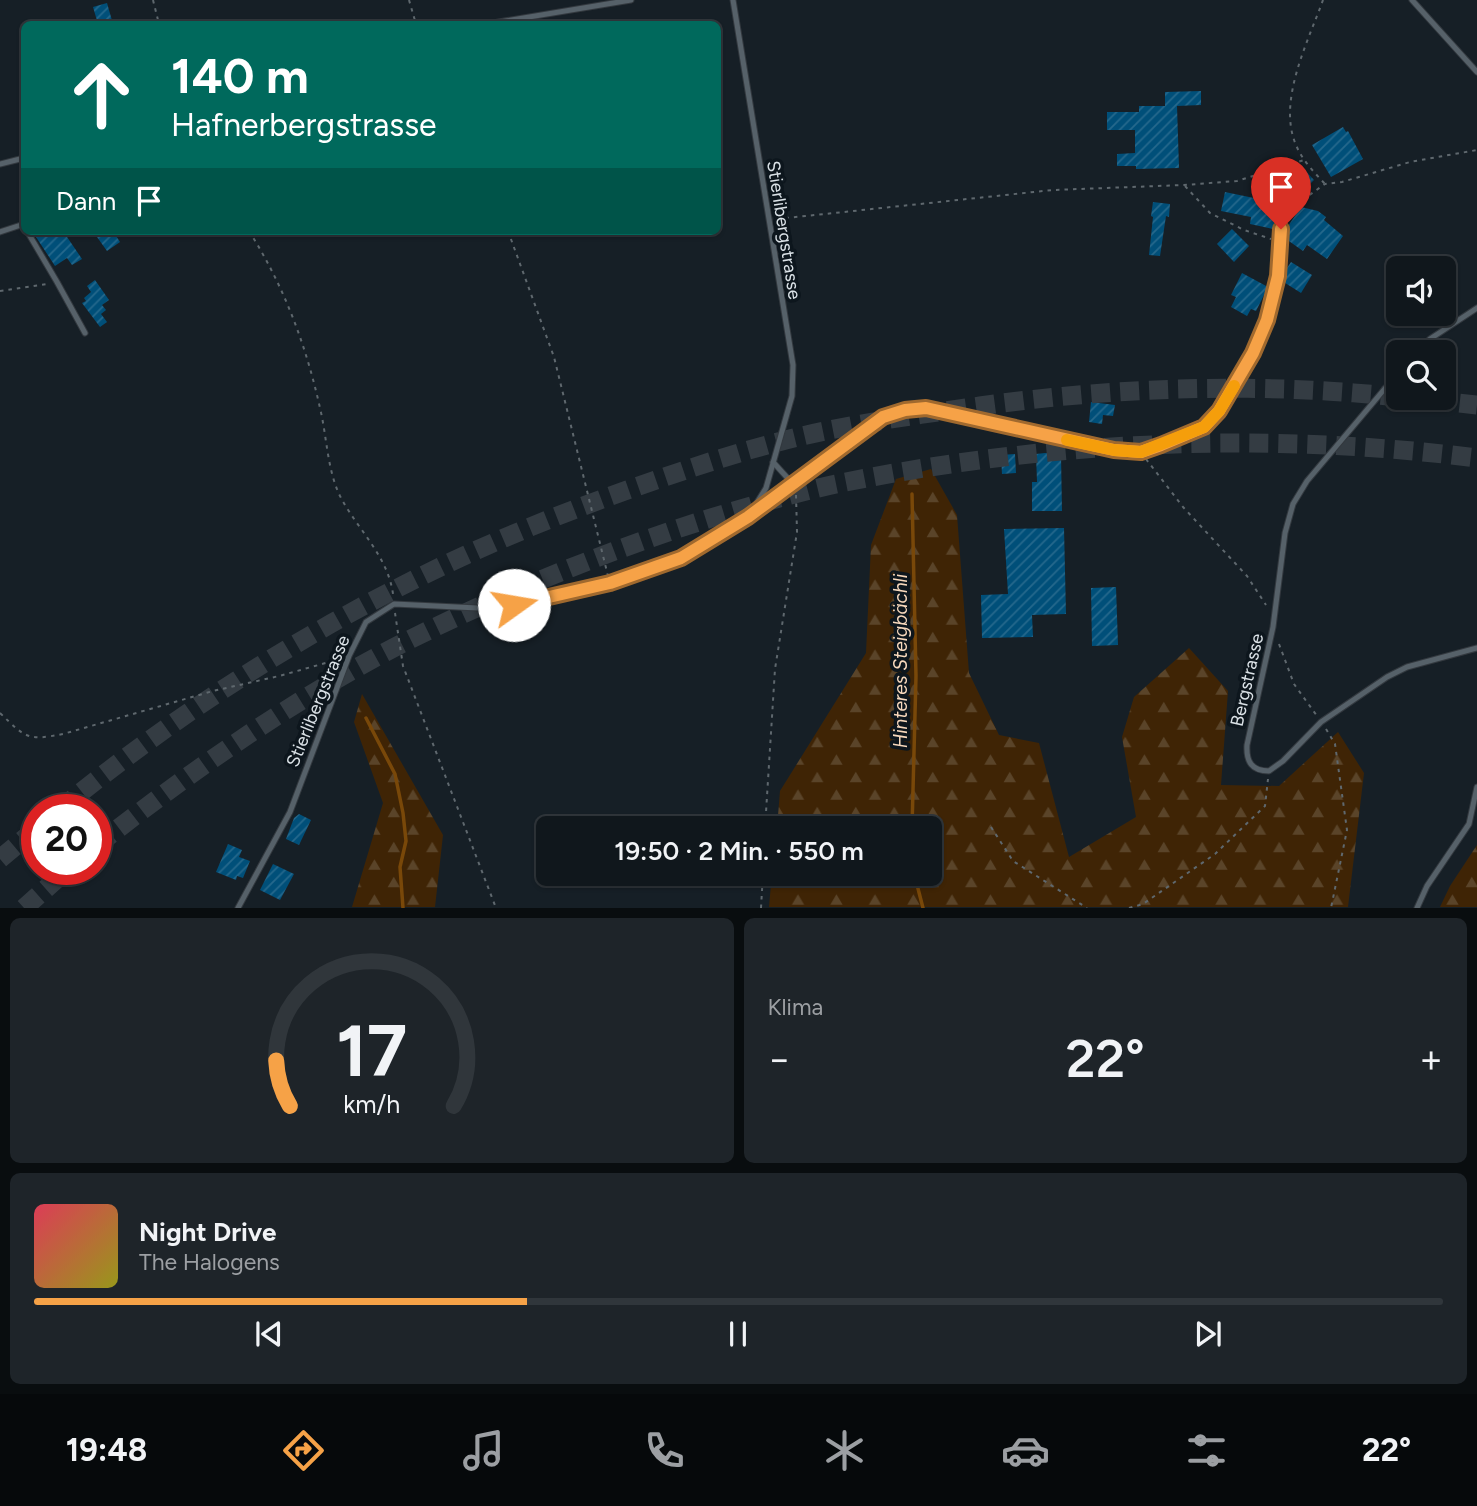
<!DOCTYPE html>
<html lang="de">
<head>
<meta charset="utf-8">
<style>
  :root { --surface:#10171c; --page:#1e2429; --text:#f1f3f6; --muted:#9c9fa3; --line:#30363b; --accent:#f6a247 }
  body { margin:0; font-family:Figtree,sans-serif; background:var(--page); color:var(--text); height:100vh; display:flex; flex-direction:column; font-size:26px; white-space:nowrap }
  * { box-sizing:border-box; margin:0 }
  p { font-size:23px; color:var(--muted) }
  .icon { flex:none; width:38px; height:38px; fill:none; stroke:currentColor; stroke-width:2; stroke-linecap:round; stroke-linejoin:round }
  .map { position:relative; height:908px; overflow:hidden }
  .details { display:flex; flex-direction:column; gap:10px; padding:10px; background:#090d0f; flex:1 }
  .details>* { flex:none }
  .banner { position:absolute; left:21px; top:21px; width:700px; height:214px; border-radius:10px; box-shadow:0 2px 5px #0004,0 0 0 2px var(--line); background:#00695c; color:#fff; overflow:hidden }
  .tools { position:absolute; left:1386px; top:256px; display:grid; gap:14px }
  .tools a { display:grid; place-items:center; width:70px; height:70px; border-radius:10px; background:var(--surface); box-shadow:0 2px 5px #0004,0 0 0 2px var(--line); font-size:35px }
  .speed { position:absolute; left:21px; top:794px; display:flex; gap:14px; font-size:35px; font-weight:700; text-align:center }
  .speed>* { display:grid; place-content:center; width:91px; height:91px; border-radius:50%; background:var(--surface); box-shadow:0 2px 5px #0004,0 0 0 2px var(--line); line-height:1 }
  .speed .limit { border:10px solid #d22; background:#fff; color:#111 }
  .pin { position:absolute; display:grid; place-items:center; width:60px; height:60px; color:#fff; margin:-72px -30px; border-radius:50% 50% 50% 0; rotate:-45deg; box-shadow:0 0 7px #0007 }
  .pin .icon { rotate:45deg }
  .me { position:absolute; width:77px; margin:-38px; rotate:77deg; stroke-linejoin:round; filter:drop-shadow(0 0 5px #0008) }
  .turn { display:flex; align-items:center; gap:24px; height:147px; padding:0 35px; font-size:32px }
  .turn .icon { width:91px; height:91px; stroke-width:2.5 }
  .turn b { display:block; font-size:49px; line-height:60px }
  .then { display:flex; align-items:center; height:66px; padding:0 35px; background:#0003; gap:14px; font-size:26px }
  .big { font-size:52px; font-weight:600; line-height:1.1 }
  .details .widget { flex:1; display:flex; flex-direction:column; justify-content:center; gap:10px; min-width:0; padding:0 24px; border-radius:10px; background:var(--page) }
  .details .dial { align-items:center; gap:0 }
  .dial svg { height:182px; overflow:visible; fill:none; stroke:var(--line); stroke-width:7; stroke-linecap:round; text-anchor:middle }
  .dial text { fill:var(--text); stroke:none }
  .song { display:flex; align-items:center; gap:21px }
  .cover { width:84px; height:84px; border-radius:10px; background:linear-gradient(135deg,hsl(350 70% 55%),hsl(60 70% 35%)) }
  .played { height:7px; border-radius:4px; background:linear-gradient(90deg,var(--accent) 35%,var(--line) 35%) }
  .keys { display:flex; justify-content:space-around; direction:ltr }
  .heat { display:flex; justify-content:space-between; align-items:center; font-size:38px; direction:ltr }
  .details .tiles { flex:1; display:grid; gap:10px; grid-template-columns:1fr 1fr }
  .widget:last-child { grid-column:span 2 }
  .trip { position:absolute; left:536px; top:816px; width:406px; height:70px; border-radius:10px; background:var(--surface); box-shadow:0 2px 5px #0004,0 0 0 2px var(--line); font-weight:600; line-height:70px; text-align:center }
  .menu { display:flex; height:112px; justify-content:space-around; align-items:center; background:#06090b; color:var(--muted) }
  .menu .icon { width:49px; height:49px }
  .menu .on { color:var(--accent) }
  .menu b { font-size:32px; color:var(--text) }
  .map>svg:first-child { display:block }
</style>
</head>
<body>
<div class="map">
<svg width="1477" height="908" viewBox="0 0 1477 908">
  <defs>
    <pattern id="forest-firs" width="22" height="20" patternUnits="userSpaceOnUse" patternTransform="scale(1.75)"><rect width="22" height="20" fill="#3f2405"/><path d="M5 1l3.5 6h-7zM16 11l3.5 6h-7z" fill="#5a4429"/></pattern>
    <pattern id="building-hatch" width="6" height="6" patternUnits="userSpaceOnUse" patternTransform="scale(1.75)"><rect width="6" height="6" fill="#004f79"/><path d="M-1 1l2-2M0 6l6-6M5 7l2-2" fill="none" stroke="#25688c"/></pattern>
  </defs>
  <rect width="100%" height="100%" fill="#161f26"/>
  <g fill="url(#forest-firs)">
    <polygon points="931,469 957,515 969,673 999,735 1039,743 1069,857 1136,817 1122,737 1134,697 1189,648 1228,691 1221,785 1279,786 1338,732 1364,773 1348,907 769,907 772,873 929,873 929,828 777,828 780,791 866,653 871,545 896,479"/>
    <polygon points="362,694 443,835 435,907 352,907 383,803 354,722"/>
    <polygon points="1477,845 1477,907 1440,907 1450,886"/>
  </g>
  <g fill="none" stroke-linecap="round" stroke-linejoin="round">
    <g stroke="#794809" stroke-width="3.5">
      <polyline points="366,718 395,774 403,813 406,841 400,867 403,908"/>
      <polyline points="912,828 916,676 912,494"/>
      <polyline points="914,873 923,908"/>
    </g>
  </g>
  <g fill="url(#building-hatch)">
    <polygon points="107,3 113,24 98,24 93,7"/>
    <polygon points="1201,91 1201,105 1177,106 1179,168 1136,169 1136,166 1117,166 1117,154 1135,153 1135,130 1107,130 1107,112 1139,112 1139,106 1165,106 1165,92"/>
    <polygon points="1343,127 1346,132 1348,131 1363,159 1331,177 1312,145"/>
    <polygon points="1303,168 1314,180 1299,195 1288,184"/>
    <polygon points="1225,192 1278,203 1273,229 1250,224 1251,217 1221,211"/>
    <polygon points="1153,202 1170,204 1169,217 1166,216 1160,256 1149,255 1153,217 1151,216"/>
    <polygon points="1301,207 1318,211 1326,217 1324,220 1343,236 1327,259 1307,245 1303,251 1286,239 1286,229"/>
    <polygon points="1232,229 1249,246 1234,262 1217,244"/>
    <polygon points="44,231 63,231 82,259 72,265 67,258 55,266 36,237"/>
    <polygon points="106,231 113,231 120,242 107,251 97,237"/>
    <polygon points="1291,262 1312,275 1301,293 1282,281 1283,274"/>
    <polygon points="1242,273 1268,287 1256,311 1251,309 1247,316 1231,307 1236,297 1231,295"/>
    <polygon points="95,280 109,300 102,305 106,310 101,314 107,322 100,327 82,303 86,301 84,298 91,292 87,286"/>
    <polygon points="1091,402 1115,405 1113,416 1103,415 1102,424 1089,422"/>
    <polygon points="1045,453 1061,454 1062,511 1032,511 1032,482 1037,482 1036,454"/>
    <polygon points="1015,454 1016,473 1002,474 1001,455"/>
    <polygon points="1064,528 1066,614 1032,615 1033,637 982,638 981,595 1008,594 1004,529"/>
    <polygon points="1116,587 1118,645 1092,646 1091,588"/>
    <polygon points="299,814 311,820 299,845 286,839 294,818"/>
    <polygon points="228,844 242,850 239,857 250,861 243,878 237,876 236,880 216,872"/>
    <polygon points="273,864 294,874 280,900 260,890"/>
  </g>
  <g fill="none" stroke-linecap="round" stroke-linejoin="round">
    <g stroke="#343c43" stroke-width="19" stroke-dasharray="19 10" stroke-linecap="butt">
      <polyline points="1402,397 1477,405"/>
      <path d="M59,810C234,667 422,561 636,487C699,465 764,443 830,430C879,420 930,413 980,406C1118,387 1259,382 1398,397"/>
      <path d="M96,846C191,771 291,701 399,645C500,594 606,551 714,517C754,505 795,493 836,484C1047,441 1263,431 1477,458"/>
      <polyline points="0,859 37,828"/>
      <polyline points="24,908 67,870"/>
    </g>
    <g stroke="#33393f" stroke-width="7">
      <g id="lane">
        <polyline points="1412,0 1477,72"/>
        <polyline points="487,24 631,0"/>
        <polyline points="0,164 24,158"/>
        <polyline points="27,231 57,282 85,333"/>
        <polyline points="0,232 24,224"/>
        <polyline points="1417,352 1430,339 1477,308"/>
        <path d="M1398,373L1307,481L1293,504L1285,533L1273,627L1247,745C1246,762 1252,771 1269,771L1283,761L1321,722L1387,677L1407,667L1477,648"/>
        <polyline points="773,462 793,484"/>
        <polyline points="751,515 883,417 905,410 926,408 1114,450 1141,452 1161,445 1204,427 1219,411 1253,353 1267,320 1278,276 1281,229"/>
        <polyline points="238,908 290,812 349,656 366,622 394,604 478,608 514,605 610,583 681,558 748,517 766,488 792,396 793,365 733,0"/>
        <polyline points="1417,908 1427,886 1469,824 1477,787"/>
      </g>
    </g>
    <g stroke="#5f686e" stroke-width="2" stroke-dasharray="3.5 5" stroke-linecap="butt">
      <polyline points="153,0 159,24"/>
      <polyline points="409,0 416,24"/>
      <path d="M1323,0C1308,42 1277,101 1296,145C1302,160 1314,172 1325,184"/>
      <polyline points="1185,186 1210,213 1244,230 1271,239"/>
      <polyline points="777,219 1053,190 1184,185 1237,181 1304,160"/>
      <polyline points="1288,221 1308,196 1325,184 1342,182 1410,162 1477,150"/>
      <path d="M249,231C284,286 306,345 320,408C327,437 327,469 340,496C357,529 388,556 393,594"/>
      <polyline points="508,231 554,357 608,576"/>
      <polyline points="0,291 47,284"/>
      <polyline points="1146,459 1183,507 1247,576 1266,605"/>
      <polyline points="395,613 403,666 496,908"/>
      <polyline points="1279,644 1294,684 1317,716"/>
      <path d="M0,713C26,738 27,741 63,734L213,691L279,676L340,659"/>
      <polyline points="1326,729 1335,744 1347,830 1331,908"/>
      <polyline points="991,827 1013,861 1087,908"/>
      <polyline points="765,828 775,669 797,532 796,495"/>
      <polyline points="761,908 763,873"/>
      <polyline points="1129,908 1143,904 1215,854 1265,806 1268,779"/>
    </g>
    <use href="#lane" stroke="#566169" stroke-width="5"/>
  </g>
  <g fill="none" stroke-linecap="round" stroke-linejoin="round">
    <g stroke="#a0692e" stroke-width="18">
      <polyline id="route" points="514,605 610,583 681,558 748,517 883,417 905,410 926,408 1114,450 1141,452 1161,445 1204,427 1219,411 1253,353 1267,320 1278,276 1281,229"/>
    </g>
    <use href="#route" stroke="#f6a247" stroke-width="12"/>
    <polyline stroke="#f59e0b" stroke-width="12" points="1067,440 1114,450 1141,452 1204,427 1219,411 1234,386"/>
  </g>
  <g text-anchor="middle" stroke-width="7" stroke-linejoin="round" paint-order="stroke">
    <g font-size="18" fill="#dbe2e7" stroke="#0d161d">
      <text transform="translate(784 230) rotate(81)" y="6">Stierlibergstrasse</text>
      <text transform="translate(1247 680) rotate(-77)" y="6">Bergstrasse</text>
      <text transform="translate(318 701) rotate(-68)" y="6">Stierlibergstrasse</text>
    </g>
    <g font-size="19" font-style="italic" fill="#f7d8bc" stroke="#0d161d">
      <text transform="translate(900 661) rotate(-90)" y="7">Hinteres Steigbächli</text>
    </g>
  </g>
</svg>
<div class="tools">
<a><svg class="icon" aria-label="sound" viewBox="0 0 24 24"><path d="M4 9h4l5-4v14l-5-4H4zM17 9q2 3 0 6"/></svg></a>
<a><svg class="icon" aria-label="search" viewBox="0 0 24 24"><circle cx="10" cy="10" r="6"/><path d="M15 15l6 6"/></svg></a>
</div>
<div class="speed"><div class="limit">20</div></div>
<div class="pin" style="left:1281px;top:229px;background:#d93025"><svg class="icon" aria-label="arrive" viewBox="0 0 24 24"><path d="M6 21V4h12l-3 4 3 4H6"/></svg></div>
<svg class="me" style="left:514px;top:605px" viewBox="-20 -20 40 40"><circle r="19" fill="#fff"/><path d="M0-13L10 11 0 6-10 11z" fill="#f6a247"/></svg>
<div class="trip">19:50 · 2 Min. · 550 m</div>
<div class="banner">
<div class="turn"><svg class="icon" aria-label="ahead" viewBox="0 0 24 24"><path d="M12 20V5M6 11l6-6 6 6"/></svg><div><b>140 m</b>Hafnerbergstrasse</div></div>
<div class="then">Dann<svg class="icon" aria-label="arrive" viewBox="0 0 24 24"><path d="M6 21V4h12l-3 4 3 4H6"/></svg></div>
</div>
</div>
<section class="details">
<div class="tiles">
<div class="widget dial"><svg viewBox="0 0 100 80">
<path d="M14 69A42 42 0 1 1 86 69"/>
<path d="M14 69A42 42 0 0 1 8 49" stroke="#f6a247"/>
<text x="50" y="56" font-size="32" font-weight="700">17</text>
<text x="50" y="72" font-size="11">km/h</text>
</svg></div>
<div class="widget"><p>Klima</p>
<div class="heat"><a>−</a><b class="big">22°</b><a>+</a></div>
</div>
<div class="widget">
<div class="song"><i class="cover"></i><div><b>Night Drive</b><p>The Halogens</p></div></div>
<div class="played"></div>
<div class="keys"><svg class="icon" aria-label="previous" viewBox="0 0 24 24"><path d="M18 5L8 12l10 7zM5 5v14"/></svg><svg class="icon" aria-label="pause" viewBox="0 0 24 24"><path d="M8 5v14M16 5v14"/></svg><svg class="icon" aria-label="next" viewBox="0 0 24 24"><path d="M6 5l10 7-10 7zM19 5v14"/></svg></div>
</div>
</div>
</section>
<nav class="menu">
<b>19:48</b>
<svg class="icon on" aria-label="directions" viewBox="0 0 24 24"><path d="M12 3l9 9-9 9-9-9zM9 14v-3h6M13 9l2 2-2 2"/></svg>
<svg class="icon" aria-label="music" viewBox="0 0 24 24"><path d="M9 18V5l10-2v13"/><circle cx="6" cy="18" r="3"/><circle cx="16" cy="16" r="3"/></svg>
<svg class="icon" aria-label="phone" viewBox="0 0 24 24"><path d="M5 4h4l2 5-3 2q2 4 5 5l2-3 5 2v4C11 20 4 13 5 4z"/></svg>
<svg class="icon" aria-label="climate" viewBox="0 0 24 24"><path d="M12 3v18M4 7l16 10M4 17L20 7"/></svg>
<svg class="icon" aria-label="car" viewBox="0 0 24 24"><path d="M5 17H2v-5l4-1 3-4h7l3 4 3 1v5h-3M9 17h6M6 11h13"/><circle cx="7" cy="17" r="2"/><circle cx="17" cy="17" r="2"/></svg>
<svg class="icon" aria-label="filters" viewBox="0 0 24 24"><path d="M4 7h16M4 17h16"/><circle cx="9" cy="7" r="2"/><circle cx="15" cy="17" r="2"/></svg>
<b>22°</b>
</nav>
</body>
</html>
